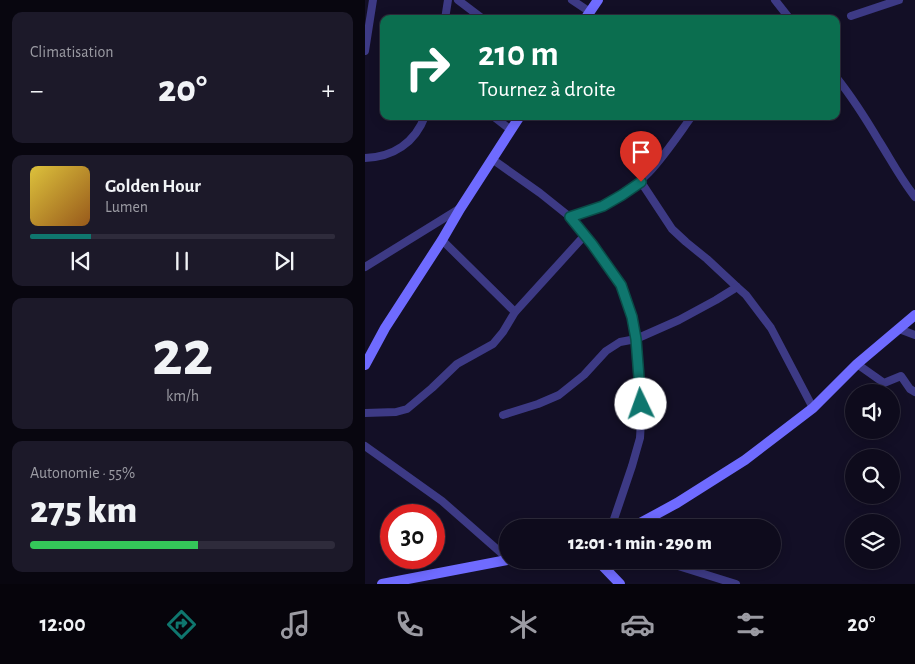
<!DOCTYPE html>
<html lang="fr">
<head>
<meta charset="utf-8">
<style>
  :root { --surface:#0e0b1c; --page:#1c1929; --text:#f1f3f6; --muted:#9b9ba3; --line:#2e2b3b; --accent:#0f766e }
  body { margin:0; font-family:"Alegreya Sans",sans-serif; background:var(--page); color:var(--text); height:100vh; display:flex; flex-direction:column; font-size:19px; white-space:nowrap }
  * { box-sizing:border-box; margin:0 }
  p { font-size:16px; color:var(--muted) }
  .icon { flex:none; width:28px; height:28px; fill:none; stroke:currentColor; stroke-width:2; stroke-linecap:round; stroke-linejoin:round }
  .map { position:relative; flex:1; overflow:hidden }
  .sheet { display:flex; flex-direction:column; gap:12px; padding:12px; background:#08060f; width:365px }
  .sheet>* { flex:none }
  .top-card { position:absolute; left:15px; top:15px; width:460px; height:105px; border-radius:10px; box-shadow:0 2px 12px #0003,0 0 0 1px var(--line); background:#0b6e4f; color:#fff; overflow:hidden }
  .tools { position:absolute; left:480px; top:384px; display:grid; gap:10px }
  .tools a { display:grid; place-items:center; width:55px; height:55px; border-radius:50%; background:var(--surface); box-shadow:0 2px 12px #0003,0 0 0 1px var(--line); font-size:25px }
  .speed { position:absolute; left:15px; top:504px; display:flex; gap:10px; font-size:25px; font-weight:700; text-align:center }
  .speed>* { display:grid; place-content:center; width:65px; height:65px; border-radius:50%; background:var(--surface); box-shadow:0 2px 12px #0003,0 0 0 1px var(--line); line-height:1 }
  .speed .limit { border:8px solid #d22; background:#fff; color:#111 }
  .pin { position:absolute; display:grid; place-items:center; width:42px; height:42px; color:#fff; margin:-51px -21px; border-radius:50% 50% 50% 0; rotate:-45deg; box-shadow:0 0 5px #0007 }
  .pin .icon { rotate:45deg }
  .me { position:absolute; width:55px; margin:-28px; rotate:357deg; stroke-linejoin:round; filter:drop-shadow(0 0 4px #0008) }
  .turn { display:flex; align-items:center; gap:18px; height:105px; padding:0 15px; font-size:22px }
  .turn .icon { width:65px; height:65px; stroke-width:2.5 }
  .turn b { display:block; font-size:35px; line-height:42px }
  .big { font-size:38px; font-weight:800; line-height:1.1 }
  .sheet .tile { flex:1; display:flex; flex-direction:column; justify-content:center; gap:8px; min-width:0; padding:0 18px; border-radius:10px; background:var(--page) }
  .sheet .dial { align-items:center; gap:0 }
  .dial b { font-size:65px; line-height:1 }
  .song { display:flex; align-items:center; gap:15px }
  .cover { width:60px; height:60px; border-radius:8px; background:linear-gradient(135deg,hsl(50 70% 55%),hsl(30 70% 35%)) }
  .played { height:5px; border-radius:2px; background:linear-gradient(90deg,var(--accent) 20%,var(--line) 20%) }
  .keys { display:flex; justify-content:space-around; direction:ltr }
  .heat { display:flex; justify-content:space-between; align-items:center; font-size:28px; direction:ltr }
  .charge { height:8px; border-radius:4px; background:linear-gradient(90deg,#34c759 55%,var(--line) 0) }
  .trip { position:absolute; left:134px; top:519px; width:282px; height:50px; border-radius:25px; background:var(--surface); box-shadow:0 2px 12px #0003,0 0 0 1px var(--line); font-weight:800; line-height:50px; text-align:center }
  .tabs { display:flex; height:80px; justify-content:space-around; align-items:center; background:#06040b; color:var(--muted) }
  .tabs .icon { width:35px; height:35px }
  .tabs .current { color:var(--accent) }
  .tabs b { font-size:22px; color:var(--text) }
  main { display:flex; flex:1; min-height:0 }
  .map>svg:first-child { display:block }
</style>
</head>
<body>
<main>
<section class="sheet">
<div class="tile"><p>Climatisation</p>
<div class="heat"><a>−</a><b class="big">20°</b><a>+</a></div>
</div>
<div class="tile">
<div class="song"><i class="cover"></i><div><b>Golden Hour</b><p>Lumen</p></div></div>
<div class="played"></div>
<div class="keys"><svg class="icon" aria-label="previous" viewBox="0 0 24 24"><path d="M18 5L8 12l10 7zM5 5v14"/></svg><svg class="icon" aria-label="pause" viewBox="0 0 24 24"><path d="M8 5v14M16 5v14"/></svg><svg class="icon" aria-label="next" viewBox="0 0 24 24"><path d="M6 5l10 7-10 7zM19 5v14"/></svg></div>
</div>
<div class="tile dial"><b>22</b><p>km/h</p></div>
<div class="tile"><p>Autonomie · 55%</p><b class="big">275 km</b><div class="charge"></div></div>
</section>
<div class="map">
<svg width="550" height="584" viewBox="0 0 550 584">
  <rect width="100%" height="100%" fill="#130f26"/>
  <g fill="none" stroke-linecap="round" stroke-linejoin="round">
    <g stroke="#3d3a85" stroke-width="8">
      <polyline points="93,0 118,19"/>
      <polyline points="207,0 225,12"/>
      <polyline points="410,0 425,19"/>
      <polyline points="486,16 534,0"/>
      <polyline points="80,19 83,0"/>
      <polyline points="0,51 8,0"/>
      <path d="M471,77C487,97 501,119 514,141C526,160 536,179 550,197"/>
      <polyline points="128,116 146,130"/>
      <path d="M0,158C28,157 50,143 60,116"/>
      <polyline points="127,159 175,193 205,217 227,244 256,285 267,317 271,339 275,388 276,421 275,438 267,466 246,528"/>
      <polyline points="276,182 307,229 321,242 342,259 372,287 381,295 406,328 448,408"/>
      <path d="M205,217C216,214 228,211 238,206C280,187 301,152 327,116"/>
      <polyline points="77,240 150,312"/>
      <polyline points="0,267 94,209"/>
      <polyline points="534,329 550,335"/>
      <polyline points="492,364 519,383 536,376 545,389 550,392"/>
      <polyline points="0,413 31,412 42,409 67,388 92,364 128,344 138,332 150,312 220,235"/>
      <polyline points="138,415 173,404 194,395 219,375 241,351 255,342 271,339 314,320 351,300 372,287"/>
      <polyline points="0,446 77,501 142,558"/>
      <polyline points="294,560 371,584"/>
    </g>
    <g stroke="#6f6bff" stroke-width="10">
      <polyline points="220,19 233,0"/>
      <polyline points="0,365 20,328 77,240 95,209 155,116"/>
      <polyline points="266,528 312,503 380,460 448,408 492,364 550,315"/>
      <polyline points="232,560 255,584"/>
      <polyline points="17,584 142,560"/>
    </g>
  </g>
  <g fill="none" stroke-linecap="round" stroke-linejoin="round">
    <g stroke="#0a4d48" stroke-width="12">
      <polyline id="route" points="276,404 271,339 267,317 256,285 227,244 205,217 238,206 257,195 276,182"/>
    </g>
    <use href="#route" stroke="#0f766e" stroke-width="9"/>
  </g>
</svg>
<div class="tools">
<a><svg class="icon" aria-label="sound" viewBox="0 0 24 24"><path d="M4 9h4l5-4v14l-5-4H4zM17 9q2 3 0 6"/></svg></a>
<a><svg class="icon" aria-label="search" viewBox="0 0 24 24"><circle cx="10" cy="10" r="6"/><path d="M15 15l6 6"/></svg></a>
<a><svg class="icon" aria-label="layers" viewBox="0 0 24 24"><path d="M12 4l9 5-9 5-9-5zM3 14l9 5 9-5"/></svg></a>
</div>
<div class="speed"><div class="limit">30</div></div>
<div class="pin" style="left:276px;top:182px;background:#d93025"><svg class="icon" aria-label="arrive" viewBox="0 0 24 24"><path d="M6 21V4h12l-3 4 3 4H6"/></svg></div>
<svg class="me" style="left:276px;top:404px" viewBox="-20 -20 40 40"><circle r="19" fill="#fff"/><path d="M0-13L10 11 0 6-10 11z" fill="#0f766e"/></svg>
<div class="trip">12:01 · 1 min · 290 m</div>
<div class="top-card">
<div class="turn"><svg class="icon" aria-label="right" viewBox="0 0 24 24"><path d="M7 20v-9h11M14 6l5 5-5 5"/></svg><div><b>210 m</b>Tournez à droite</div></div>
</div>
</div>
</main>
<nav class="tabs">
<b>12:00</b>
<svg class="icon current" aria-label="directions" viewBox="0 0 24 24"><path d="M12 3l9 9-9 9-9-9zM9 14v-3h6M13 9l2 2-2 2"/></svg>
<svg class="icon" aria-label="music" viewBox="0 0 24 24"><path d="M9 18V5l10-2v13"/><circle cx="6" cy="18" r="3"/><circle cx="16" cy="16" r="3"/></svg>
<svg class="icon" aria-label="phone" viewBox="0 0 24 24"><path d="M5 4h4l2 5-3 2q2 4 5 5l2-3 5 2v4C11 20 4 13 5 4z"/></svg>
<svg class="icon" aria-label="climate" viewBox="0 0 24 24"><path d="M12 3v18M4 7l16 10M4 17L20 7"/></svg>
<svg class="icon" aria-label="car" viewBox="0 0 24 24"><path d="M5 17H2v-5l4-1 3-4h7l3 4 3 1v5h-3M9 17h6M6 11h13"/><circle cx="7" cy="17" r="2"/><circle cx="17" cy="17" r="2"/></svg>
<svg class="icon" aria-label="filters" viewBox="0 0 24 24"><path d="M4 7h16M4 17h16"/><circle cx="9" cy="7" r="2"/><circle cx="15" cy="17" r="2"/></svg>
<b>20°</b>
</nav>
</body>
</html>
